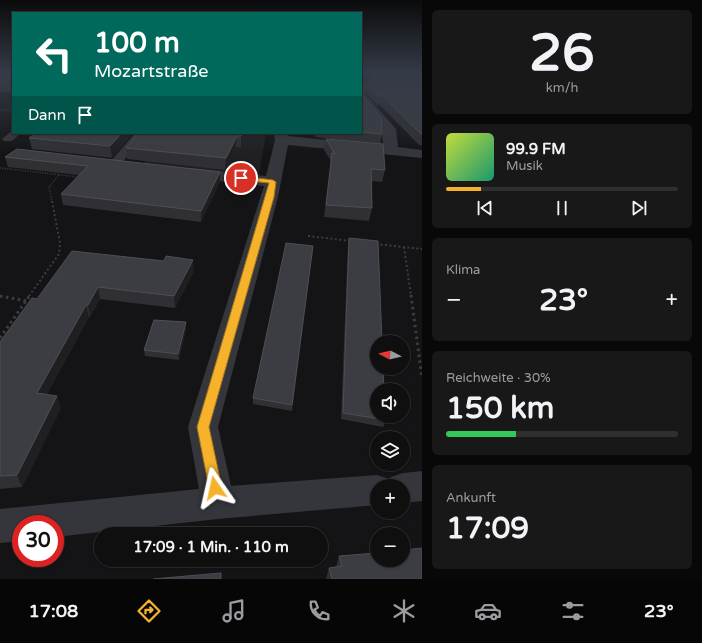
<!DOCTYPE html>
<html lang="de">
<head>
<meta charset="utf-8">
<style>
  :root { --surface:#0f0f10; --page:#181819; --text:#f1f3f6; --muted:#9b9c9f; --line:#2f2f30; --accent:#f7b22b }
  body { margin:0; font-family:"Varela Round",sans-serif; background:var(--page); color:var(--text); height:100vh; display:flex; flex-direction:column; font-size:15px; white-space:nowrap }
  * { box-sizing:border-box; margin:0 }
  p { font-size:13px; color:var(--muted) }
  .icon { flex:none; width:22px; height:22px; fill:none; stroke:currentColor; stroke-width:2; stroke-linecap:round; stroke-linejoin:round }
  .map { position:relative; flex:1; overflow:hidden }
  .sheet { display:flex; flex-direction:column; gap:10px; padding:10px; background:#080809; width:280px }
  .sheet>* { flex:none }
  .hud { position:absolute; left:12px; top:12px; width:350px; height:122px; border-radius:0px; box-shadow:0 1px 3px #0004,0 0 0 1px var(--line); background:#00695c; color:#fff; overflow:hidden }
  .needle { width:26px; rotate:277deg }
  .fabs { position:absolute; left:370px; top:335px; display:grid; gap:8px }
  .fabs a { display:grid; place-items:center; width:40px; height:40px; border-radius:50%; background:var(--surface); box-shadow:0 1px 3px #0004,0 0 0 1px var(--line); font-size:20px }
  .speed { position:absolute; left:12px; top:515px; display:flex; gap:8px; font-size:20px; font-weight:700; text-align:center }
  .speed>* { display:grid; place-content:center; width:52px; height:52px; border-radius:50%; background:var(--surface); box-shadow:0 1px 3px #0004,0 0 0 1px var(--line); line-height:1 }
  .speed .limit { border:6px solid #d22; background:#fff; color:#111 }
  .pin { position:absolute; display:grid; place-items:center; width:34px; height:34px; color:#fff; margin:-17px; border:2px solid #fff; border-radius:50%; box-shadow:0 1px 4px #0007 }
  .me { position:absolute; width:44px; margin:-22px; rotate:349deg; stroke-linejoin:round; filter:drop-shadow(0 0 3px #0008) }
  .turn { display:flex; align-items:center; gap:14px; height:84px; padding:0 16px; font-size:18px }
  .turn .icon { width:52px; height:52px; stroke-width:2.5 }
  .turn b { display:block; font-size:28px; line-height:34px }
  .then { display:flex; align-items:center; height:38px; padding:0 16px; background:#0003; gap:8px; font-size:15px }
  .big { font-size:30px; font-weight:800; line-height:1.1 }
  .sheet .widget { flex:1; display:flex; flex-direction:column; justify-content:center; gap:6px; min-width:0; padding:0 14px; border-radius:6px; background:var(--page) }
  .sheet .dial { align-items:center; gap:0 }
  .dial b { font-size:52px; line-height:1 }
  .song { display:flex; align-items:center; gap:12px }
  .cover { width:48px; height:48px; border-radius:6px; background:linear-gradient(135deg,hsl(70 70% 55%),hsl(160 70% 35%)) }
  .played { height:4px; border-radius:2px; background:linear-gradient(90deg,var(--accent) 15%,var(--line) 15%) }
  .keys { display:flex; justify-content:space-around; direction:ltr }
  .heat { display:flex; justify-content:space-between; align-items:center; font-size:22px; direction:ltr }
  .charge { height:6px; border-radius:3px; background:linear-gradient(90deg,#34c759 30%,var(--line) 0) }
  .trip { position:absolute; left:94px; top:527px; width:234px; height:40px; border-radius:20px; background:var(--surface); box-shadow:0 1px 3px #0004,0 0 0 1px var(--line); font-weight:800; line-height:40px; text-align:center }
  .menu { display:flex; height:64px; justify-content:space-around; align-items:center; background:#060606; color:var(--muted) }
  .menu .icon { width:28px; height:28px }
  .menu .active { color:var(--accent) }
  .menu b { font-size:18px; color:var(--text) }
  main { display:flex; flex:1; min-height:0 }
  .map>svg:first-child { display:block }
</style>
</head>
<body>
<main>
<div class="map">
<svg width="422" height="579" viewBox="0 0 422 579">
  <rect width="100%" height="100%" fill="#141416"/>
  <polygon fill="#202023" points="160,133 266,133 259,175 143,164 151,153"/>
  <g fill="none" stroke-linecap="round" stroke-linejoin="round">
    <g stroke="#3b3d42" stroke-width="1.5" stroke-dasharray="1 1.5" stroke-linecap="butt">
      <polyline points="0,110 13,110"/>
      <polyline points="0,168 79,177"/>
      <polyline points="52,202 49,187 59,175"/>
    </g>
    <g stroke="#3b3d42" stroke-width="2" stroke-dasharray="2 2.5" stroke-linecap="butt">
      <polyline points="308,236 351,241"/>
      <polyline points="376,244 422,249"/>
      <polyline points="404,247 411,296"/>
      <polyline points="29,296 59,254 60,243 52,201"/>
    </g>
    <g stroke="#3b3d42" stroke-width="3" stroke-dasharray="2.5 3.5" stroke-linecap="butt">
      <polyline points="411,295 422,378"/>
      <polyline points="0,296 27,301"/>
      <polyline points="0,338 30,295"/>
    </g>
    <g fill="#35363b" fill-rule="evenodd">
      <polygon points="13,130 13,133 21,133 12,141 4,141 2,139"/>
      <polygon points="135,133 146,133 118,168 110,168 108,165 110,162"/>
    </g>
    <polygon fill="#35363b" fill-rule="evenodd" points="366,73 377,73 382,79 364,93 396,129 398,147 422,150 422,158 288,145 278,197 218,427 231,486 377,475 389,479 390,481 391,477 403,473 422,471 422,501 403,503 403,486 377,486 377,505 218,519 55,537 55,524 21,524 21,541 0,543 0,509 199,489 188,427 264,186 191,178 185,176 183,173 185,170 191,168 266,176 275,140 274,133 288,133 288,136 383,146 382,129 361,103 361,86 371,79"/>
  </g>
  <g fill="#303034">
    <polygon points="0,73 13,73 13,93 0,92"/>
    <polygon points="361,73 369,79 361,85 361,94 382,134 380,144 385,170 382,182 372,181 372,208 369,221 324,217 331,161 324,150 326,139 375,144 316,137 313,133 361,133"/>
    <polygon points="380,73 422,73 422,145 419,145 378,103 378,106 366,93 368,84 381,73"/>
    <polygon points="36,133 133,133 112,158 32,149 29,138"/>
    <polygon points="247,133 244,137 241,147 236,147 225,170 127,159 126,148"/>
    <polygon points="5,157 220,172 220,182 201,222 63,205 61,194 79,175 8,167"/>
    <polygon points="349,238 386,420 383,427 341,419 348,244"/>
    <polygon points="313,246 292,411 253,404 253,398"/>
    <polygon points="72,251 194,271 175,308 100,299 90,317 89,317 47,394 61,408 22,487 0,489 0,342 37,299"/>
    <polygon points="186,329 179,360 145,356 144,350"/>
    <polygon points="339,556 422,579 326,579 329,568 336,567"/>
  </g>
  <g fill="#1f1f22">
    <polygon points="367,73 370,73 369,79 361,85 361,78"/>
    <polygon points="122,133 133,133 112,158 110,146"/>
    <polygon points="242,133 247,133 244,137 241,147 241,136"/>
    <polygon points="237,136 236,147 225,170 226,158"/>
    <polygon points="220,172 220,182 201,222 201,211"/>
    <polygon points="193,260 194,271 175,308 174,296"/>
    <polygon points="98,287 100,299 90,317 88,305"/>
    <polygon points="86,305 89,317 41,405 37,393"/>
    <polygon points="186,322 186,329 179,360 178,354"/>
    <polygon points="57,396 61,408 22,487 17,475"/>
  </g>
  <g fill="#3c3d42" stroke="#4d4f54">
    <polygon points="0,73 13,73 13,84 0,83"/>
    <polygon points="361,73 367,73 361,78"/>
    <polygon points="381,73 422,73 422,135 379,93 379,97 368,84"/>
    <polygon points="361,83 361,94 381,118 382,134 361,132"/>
    <polygon points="36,133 122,133 110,146 29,138"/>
    <polygon points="138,133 242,133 241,136 237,136 226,158 126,148"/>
    <polygon points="326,139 383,144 385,170 371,169 372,208 326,205 332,153 335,154"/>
    <polygon points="17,149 220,172 201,211 61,194 88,166 5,157"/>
    <polygon points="349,238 378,241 382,342 377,342 377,368 383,368 384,390 377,390 377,416 385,416 386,420 343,413"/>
    <polygon points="286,243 313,246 292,405 253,398"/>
    <polygon points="72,251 164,261 166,256 193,260 174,296 98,287 88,305 86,305 37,393 57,396 17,475 0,476 0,342 32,298 37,299"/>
    <polygon points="154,320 186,322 178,354 144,350"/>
    <polygon points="422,548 422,579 332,579 329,568 342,566 339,556 377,553 377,560 403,560 403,550"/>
    <polygon points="221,573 221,579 153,579"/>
  </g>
  <linearGradient id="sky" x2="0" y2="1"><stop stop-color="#0b0b0c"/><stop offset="0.47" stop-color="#343a47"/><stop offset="1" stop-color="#343a47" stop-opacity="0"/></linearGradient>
  <rect width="422" height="154" fill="url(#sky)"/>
  <polygon fill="#f7b22b" stroke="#a1741c" points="241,176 273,180 276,182 274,197 209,427 222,488 220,492 215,494 211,492 209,488 197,427 269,183 239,180 238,178"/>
</svg>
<div class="fabs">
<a><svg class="needle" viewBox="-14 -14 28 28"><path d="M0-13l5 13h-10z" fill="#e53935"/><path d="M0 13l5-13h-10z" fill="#9b9c9f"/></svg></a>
<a><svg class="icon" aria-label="sound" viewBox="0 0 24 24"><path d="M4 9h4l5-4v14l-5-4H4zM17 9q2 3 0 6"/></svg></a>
<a><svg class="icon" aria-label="layers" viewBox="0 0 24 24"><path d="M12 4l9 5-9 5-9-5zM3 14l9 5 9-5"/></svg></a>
<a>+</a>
<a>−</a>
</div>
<div class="speed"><div class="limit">30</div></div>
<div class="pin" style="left:241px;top:178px;background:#d93025"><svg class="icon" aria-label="arrive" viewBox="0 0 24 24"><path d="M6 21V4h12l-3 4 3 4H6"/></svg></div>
<svg class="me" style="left:215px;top:488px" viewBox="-20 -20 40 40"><path d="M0-17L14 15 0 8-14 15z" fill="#f7b22b" stroke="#fff" stroke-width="4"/></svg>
<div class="trip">17:09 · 1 Min. · 110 m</div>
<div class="hud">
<div class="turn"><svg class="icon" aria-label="left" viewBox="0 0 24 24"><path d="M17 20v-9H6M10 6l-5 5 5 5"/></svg><div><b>100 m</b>Mozartstraße</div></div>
<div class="then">Dann<svg class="icon" aria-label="arrive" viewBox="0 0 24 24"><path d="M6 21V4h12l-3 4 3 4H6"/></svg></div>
</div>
</div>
<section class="sheet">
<div class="widget dial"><b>26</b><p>km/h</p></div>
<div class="widget">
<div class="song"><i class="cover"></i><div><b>99.9 FM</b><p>Musik</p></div></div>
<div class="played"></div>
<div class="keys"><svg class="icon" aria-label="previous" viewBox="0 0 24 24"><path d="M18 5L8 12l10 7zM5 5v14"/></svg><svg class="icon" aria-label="pause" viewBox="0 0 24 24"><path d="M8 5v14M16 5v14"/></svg><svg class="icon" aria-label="next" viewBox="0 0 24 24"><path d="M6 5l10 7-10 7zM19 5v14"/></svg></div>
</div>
<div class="widget"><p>Klima</p>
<div class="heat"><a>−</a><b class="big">23°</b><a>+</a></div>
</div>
<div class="widget"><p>Reichweite · 30%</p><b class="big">150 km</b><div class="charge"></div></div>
<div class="widget"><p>Ankunft</p><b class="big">17:09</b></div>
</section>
</main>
<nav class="menu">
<b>17:08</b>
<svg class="icon active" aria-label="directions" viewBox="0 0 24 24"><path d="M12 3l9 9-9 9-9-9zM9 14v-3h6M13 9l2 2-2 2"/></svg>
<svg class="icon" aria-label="music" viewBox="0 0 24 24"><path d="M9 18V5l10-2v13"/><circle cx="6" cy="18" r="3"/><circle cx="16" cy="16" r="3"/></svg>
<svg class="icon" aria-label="phone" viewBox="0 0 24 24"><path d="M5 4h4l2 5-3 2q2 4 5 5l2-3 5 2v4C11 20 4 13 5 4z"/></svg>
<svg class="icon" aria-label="climate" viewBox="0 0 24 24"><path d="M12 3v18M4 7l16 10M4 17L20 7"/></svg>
<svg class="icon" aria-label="car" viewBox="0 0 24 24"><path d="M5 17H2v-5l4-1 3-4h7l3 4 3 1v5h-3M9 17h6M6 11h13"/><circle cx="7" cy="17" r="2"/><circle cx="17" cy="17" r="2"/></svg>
<svg class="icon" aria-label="filters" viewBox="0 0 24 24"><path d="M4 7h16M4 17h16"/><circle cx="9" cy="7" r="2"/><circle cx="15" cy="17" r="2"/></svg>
<b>23°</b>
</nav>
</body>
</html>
